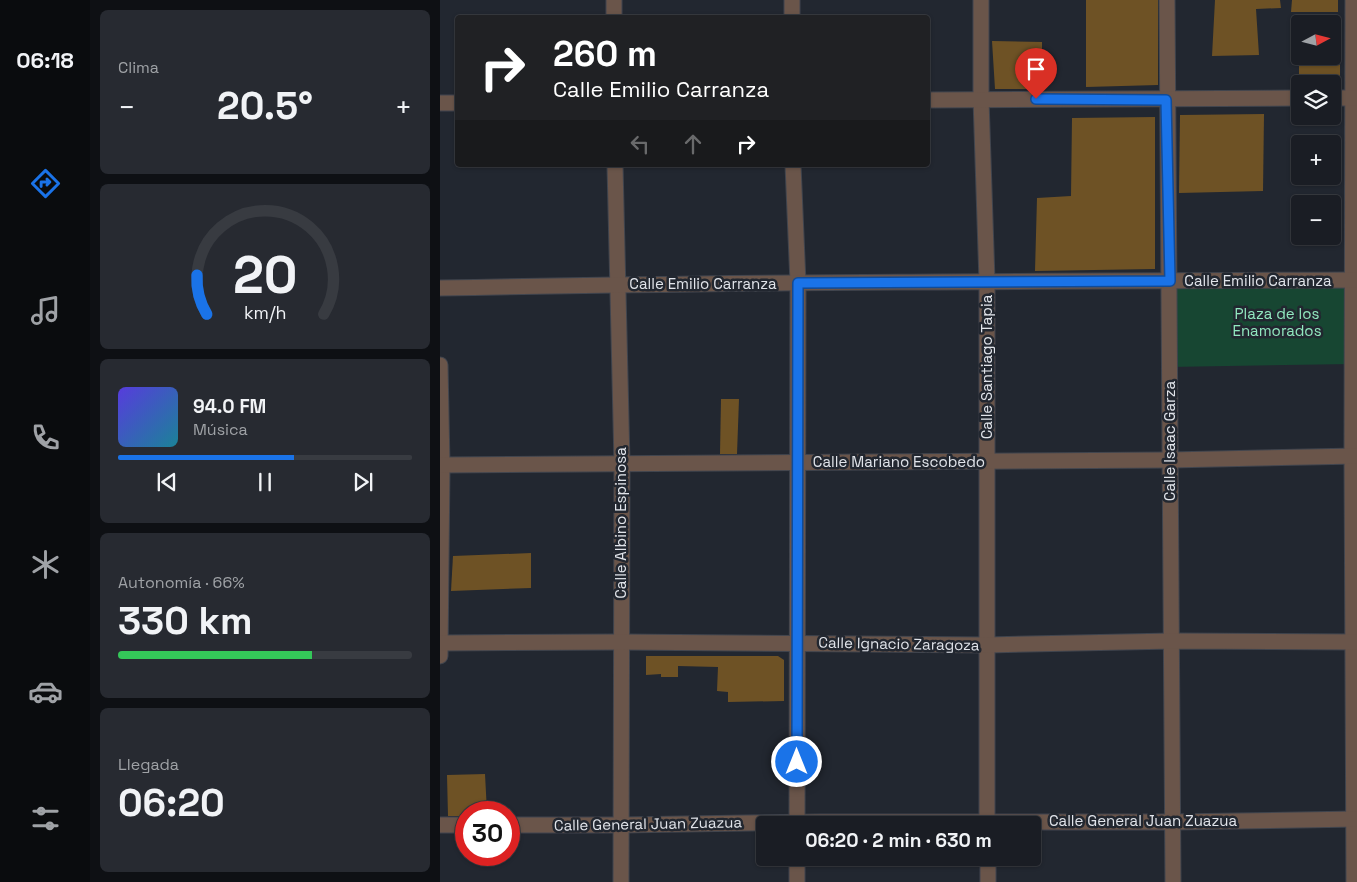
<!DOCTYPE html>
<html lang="es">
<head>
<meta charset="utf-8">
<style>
  :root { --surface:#1a1d24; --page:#272a31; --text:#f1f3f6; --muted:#9fa2a6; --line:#383b41; --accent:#1a73e8 }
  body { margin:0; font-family:"Space Grotesk",sans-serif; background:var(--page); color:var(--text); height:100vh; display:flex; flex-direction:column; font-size:19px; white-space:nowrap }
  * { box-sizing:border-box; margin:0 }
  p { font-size:16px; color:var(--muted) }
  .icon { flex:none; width:28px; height:28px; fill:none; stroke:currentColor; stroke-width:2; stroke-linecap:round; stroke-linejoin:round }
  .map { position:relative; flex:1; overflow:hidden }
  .side { display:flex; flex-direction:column; gap:10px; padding:10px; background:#0e1014; width:350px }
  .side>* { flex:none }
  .hud { position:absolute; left:15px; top:15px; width:475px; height:152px; border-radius:5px; box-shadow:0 1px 4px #0004,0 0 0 1px var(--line); background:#202124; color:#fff; overflow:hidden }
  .needle { width:32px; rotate:83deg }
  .buttons { position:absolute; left:851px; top:15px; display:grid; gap:10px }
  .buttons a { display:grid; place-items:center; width:50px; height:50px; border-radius:5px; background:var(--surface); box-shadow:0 1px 4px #0004,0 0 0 1px var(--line); font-size:25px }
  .speed { position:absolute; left:15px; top:801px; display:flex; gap:10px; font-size:25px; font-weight:700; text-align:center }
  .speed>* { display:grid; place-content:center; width:65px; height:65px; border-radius:50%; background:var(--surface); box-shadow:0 1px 4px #0004,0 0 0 1px var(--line); line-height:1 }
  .speed .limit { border:8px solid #d22; background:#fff; color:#111 }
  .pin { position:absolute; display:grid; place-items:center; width:42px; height:42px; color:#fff; margin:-51px -21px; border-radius:50% 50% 50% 0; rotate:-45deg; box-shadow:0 0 5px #0007 }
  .pin .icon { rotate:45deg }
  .me { position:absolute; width:55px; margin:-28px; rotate:0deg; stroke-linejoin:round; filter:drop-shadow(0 0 4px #0008) }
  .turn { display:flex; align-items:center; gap:18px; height:105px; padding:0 15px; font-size:22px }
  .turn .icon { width:65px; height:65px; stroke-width:2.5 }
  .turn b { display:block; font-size:35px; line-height:42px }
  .lanes { display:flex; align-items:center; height:48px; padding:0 15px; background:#0003; justify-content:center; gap:25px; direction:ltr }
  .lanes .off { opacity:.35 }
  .big { font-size:38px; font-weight:800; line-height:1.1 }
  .side .card { flex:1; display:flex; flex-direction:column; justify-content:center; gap:8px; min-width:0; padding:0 18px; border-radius:8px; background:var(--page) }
  .side .dial { align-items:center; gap:0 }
  .dial svg { height:130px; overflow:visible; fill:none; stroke:var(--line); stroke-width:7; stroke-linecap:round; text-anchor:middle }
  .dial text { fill:var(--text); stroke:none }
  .song { display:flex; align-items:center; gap:15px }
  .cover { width:60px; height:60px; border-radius:8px; background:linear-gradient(135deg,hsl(250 70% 55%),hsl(190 70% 35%)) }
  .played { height:5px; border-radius:2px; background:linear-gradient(90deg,var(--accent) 60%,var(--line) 60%) }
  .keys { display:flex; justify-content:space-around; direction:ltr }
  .heat { display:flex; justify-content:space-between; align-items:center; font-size:28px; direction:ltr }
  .charge { height:8px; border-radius:4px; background:linear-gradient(90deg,#34c759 66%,var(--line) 0) }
  .trip { position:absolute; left:316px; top:816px; width:285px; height:50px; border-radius:5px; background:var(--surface); box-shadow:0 1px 4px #0004,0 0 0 1px var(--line); font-weight:800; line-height:50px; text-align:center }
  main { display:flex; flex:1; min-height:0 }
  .tab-bar { display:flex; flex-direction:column; width:90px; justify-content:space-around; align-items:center; background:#0a0c0e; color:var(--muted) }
  .tab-bar .icon { width:35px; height:35px }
  .tab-bar .on { color:var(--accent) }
  .tab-bar b { font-size:22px; color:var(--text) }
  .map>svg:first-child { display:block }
</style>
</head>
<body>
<main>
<nav class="tab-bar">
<b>06:18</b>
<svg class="icon on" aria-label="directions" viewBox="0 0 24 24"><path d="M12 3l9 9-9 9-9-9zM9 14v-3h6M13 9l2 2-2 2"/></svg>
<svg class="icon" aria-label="music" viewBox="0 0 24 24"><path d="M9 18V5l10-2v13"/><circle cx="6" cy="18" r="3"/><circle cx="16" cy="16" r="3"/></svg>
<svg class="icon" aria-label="phone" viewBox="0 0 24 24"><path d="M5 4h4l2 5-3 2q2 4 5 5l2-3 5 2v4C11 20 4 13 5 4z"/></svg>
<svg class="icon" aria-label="climate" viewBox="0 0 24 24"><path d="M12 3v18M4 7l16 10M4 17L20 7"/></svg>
<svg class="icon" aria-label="car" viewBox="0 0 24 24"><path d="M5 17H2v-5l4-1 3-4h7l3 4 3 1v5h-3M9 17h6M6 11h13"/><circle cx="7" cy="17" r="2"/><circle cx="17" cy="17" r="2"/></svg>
<svg class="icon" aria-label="filters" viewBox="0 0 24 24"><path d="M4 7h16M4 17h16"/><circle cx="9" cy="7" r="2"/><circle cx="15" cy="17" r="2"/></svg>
</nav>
<section class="side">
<div class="card"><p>Clima</p>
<div class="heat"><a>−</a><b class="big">20.5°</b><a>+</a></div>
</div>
<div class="card dial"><svg viewBox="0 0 100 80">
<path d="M14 69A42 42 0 1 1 86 69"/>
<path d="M14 69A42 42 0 0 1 8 45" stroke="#1a73e8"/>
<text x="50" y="56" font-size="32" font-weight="700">20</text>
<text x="50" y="72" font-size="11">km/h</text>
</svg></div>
<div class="card">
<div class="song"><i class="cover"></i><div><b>94.0 FM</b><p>Música</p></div></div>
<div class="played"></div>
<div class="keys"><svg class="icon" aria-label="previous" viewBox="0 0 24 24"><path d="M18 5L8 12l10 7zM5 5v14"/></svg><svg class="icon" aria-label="pause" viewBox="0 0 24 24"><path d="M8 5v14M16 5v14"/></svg><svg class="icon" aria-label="next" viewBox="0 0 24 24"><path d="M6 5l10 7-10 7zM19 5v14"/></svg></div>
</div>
<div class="card"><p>Autonomía · 66%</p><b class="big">330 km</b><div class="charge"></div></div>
<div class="card"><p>Llegada</p><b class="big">06:20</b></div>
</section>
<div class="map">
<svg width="917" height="882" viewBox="0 0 917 882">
  <rect width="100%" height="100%" fill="#222730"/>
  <polygon fill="#174632" points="730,281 913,281 912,364 729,367"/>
  <g fill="#6e5225">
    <polygon points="646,0 718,0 718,85 646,87"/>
    <polygon points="775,0 840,0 841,8 816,9 819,55 772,56"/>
    <polygon points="852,0 898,0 898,12 851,12"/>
    <polygon points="552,41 602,42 602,89 555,89"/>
    <rect x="859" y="58" width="41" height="26"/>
    <polygon points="824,114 823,191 739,193 740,115"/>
    <polygon points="715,117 715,269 595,271 597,198 631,196 632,118"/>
    <polygon points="281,399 299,399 297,454 280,454"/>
    <polygon points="91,553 91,588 11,591 13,556"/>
    <polygon points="206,656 338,656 344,660 344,701 288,702 288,692 277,691 278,667 238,666 238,677 221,677 221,674 206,675"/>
    <polygon points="45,774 47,812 26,812 26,816 8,816 7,775"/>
  </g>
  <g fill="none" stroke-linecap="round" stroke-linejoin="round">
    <g stroke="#41454e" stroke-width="17">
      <g id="minor">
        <polyline points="541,0 541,99 547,281 547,825"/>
        <polyline points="727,0 733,882"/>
        <polyline points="913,0 912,456 914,882"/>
        <polyline points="174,18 174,0"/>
        <polyline points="352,18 352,0"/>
        <polyline points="892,98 917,98"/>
        <polyline points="488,100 860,98"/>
        <polyline points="0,103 18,103"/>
        <polyline points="175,165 182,463 181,882"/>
        <polyline points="353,165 358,283 357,825"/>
        <path d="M0,288C306,282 611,281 917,280"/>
        <polyline points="0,365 2,465 0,656"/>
        <polyline points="0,465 730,460 917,456"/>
        <polyline points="0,643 181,642 547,645 732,641 917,642"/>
        <polyline points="0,825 26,825"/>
        <polyline points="69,825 181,825 380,822 733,822 917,819"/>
        <polyline points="357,858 357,882"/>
        <polyline points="548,858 548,882"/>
      </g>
    </g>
    <use href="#minor" stroke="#6a554a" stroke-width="15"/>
  </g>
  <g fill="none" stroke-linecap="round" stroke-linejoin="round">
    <g stroke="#114b97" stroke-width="12">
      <polyline id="route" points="357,762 358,283 730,281 726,100 596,99"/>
    </g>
    <use href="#route" stroke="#1a73e8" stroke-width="9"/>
  </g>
  <g text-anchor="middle" stroke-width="5" stroke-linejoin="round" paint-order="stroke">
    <g font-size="15" fill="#e1e4ea" stroke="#222730">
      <text x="818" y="286">Calle Emilio Carranza</text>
      <text x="263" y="289">Calle Emilio Carranza</text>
      <text transform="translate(547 367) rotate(-90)" y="5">Calle Santiago Tapia</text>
      <text transform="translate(730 441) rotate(-90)" y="5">Calle Isaac Garza</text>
      <text x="459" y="467">Calle Mariano Escobedo</text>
      <text transform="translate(181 523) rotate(-90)" y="5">Calle Albino Espinosa</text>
      <text transform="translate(459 644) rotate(1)" y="5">Calle Ignacio Zaragoza</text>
      <text x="703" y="826">Calle General Juan Zuazua</text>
      <text transform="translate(208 824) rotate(-1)" y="5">Calle General Juan Zuazua</text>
    </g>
    <g font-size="15" fill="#91e8bf" stroke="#222730">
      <text x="837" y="319">Plaza de los<tspan x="837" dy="17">Enamorados</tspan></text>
    </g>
  </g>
</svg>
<div class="buttons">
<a><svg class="needle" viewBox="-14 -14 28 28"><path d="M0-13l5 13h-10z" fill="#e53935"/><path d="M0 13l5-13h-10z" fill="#9fa2a6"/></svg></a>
<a><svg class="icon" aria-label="layers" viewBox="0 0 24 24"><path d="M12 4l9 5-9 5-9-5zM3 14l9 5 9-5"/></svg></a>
<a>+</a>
<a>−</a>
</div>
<div class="speed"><div class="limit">30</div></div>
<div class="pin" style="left:596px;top:99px;background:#d93025"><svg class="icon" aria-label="arrive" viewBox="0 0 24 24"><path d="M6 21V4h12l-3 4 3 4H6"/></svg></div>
<svg class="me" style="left:357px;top:762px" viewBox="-20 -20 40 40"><circle r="17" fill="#1a73e8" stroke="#fff" stroke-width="3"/><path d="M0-11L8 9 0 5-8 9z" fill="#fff"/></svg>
<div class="trip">06:20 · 2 min · 630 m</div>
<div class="hud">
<div class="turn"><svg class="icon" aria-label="right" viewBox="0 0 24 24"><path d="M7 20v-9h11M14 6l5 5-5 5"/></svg><div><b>260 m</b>Calle Emilio Carranza</div></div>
<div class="lanes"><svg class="icon off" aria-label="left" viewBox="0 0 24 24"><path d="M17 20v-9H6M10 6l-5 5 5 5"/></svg><svg class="icon off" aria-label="ahead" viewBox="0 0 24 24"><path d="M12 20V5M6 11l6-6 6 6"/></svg><svg class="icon" aria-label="right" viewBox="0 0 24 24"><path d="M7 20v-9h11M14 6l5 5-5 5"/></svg></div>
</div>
</div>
</main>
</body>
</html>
